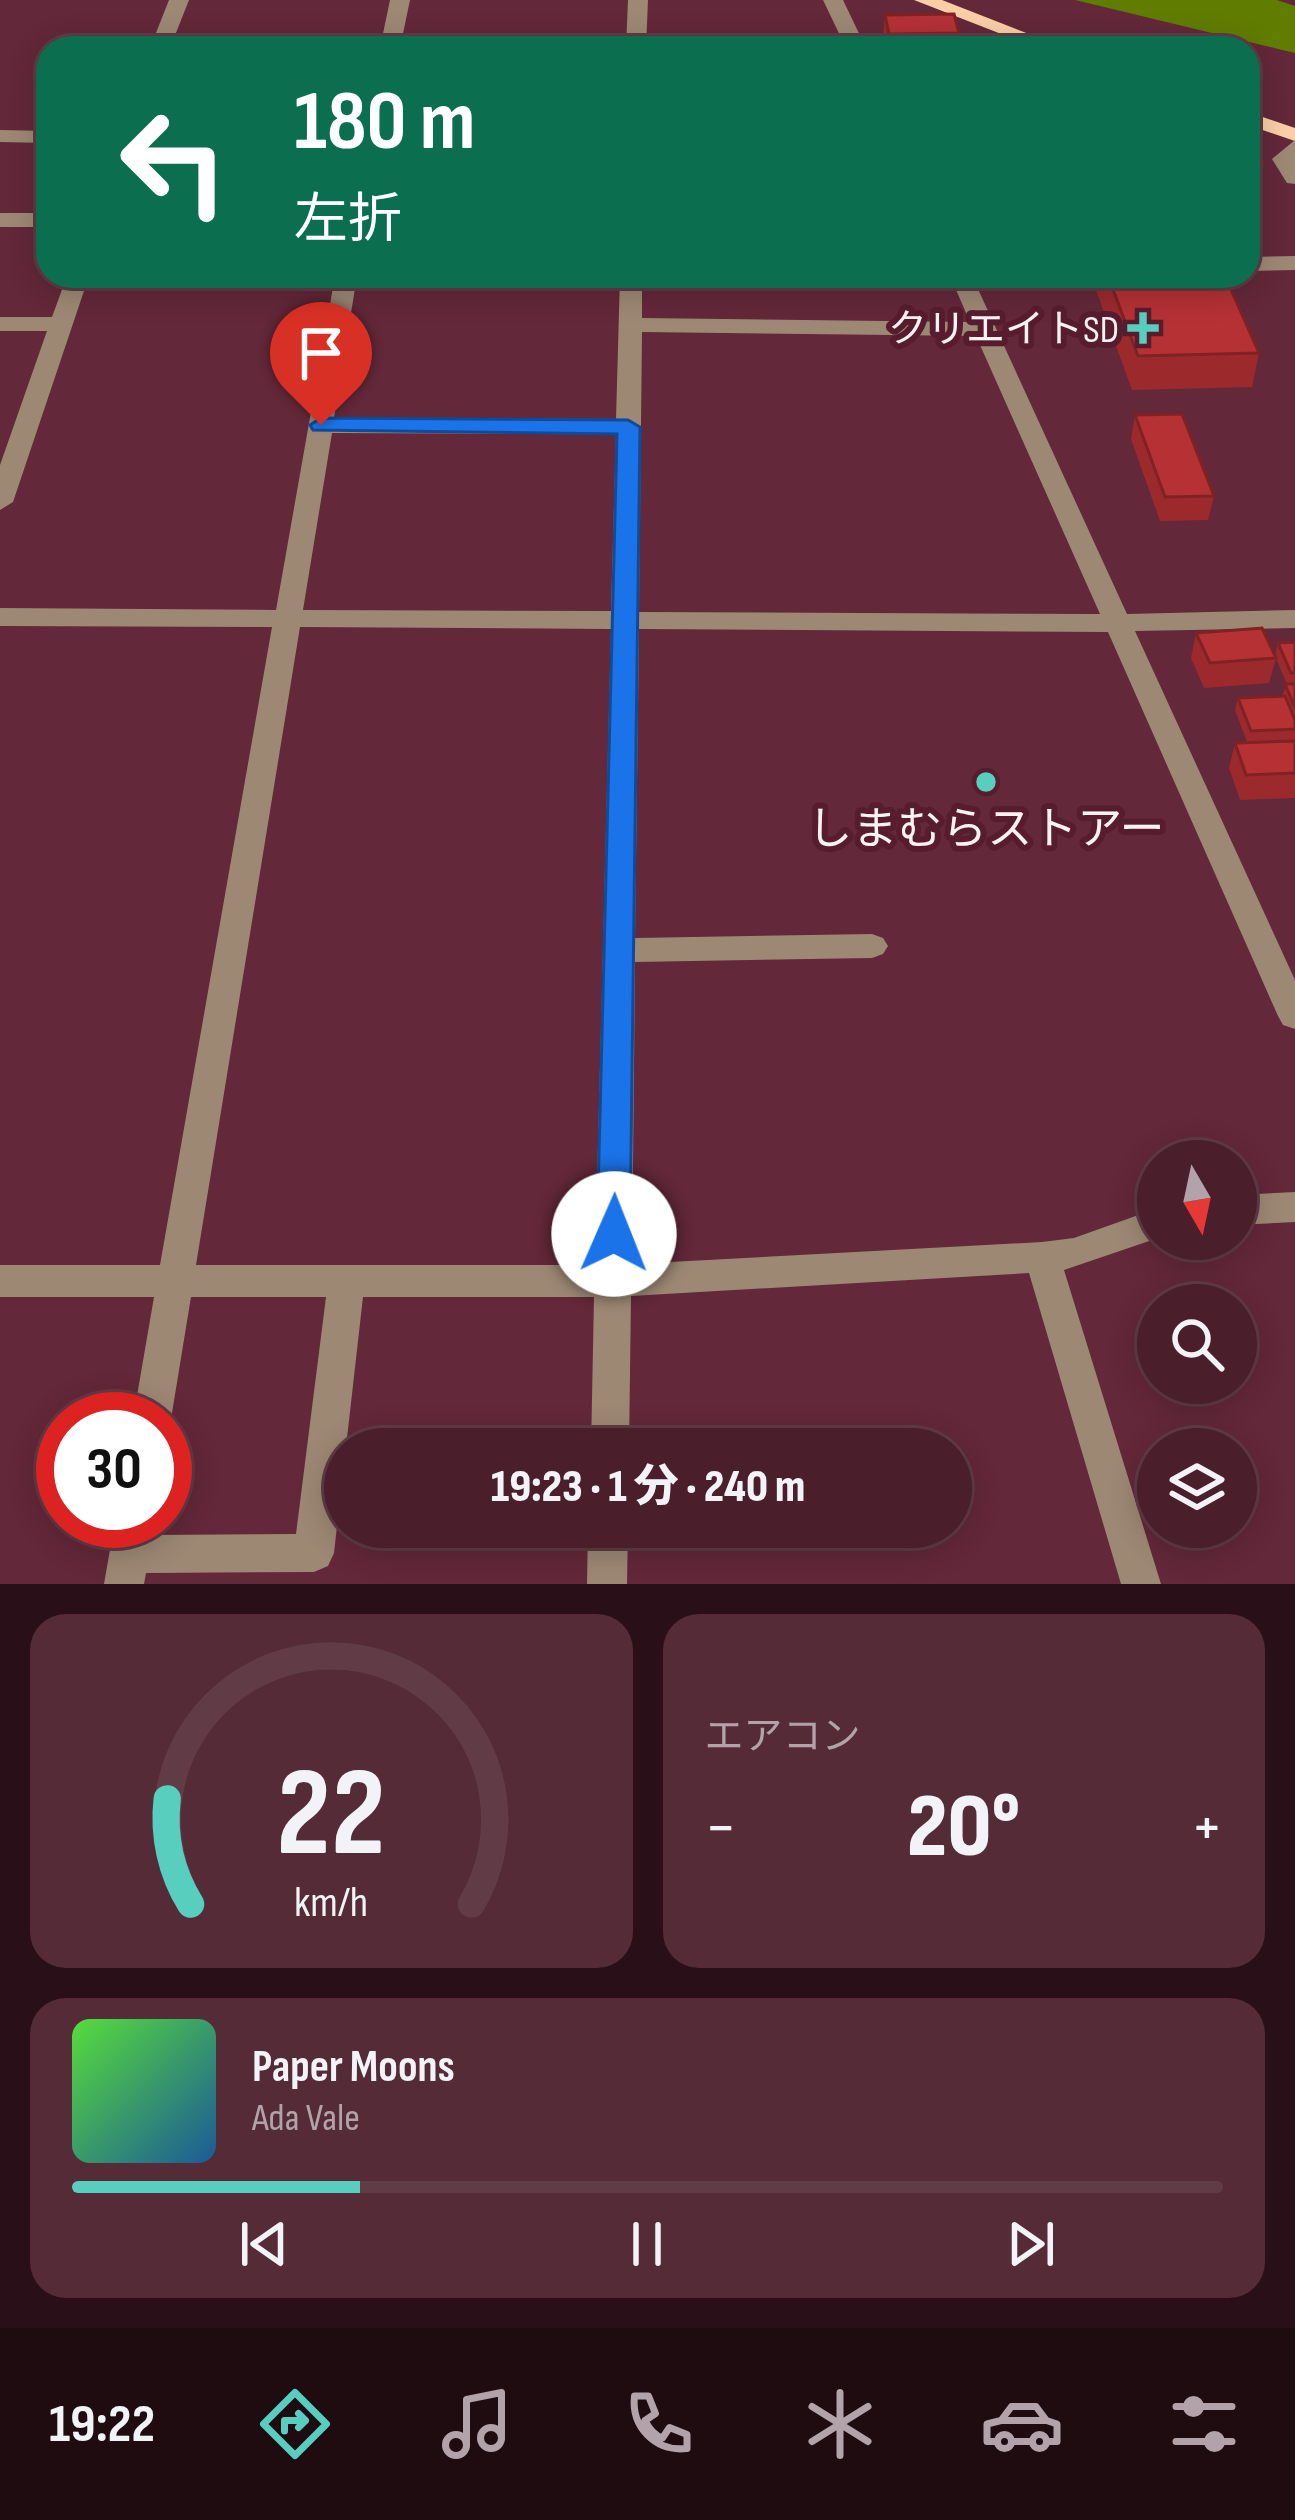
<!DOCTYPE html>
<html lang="ja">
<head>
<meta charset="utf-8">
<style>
  :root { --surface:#4a1e2b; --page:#542b37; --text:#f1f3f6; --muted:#b2a2a9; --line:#613c47; --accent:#58cebf }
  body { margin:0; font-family:"Sofia Sans Condensed","Noto Sans JP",sans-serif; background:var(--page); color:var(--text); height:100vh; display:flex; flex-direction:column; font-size:45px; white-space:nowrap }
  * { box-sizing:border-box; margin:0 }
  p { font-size:39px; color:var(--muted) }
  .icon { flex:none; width:66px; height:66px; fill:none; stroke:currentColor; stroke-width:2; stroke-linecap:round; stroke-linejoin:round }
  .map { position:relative; height:1584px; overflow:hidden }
  .drawer { display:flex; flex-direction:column; gap:30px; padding:30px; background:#291018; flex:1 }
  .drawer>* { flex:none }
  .hud { position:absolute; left:36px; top:36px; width:1224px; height:252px; border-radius:36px; box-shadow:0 6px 30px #0003,0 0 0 3px var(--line); background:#0b6e4f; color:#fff; overflow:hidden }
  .needle { width:78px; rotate:171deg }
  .buttons { position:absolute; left:1137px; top:1140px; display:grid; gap:24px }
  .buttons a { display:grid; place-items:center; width:120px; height:120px; border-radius:50%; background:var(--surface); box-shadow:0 6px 30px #0003,0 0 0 3px var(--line); font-size:60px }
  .speed { position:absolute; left:36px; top:1392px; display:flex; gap:24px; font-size:60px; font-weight:700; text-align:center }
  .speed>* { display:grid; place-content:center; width:156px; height:156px; border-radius:50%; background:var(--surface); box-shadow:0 6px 30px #0003,0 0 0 3px var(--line); line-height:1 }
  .speed .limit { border:18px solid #d22; background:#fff; color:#111 }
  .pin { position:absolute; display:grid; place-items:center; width:102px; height:102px; color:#fff; margin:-123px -51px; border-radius:50% 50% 50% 0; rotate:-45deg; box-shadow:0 0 12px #0007 }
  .pin .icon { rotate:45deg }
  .me { position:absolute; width:132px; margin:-66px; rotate:1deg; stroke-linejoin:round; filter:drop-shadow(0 0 9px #0008) }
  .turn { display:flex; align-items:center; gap:42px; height:252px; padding:0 60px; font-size:54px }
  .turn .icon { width:156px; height:156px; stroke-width:2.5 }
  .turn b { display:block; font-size:84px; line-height:102px }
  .big { font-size:90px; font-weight:800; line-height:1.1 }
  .drawer .widget { flex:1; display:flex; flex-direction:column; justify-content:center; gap:18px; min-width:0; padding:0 42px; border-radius:36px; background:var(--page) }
  .drawer .dial { align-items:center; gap:0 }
  .dial svg { height:312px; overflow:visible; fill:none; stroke:var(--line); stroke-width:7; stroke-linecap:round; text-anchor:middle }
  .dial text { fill:var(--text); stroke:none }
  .song { display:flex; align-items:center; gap:36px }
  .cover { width:144px; height:144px; border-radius:18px; background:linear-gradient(135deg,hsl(110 70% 55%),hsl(210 70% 35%)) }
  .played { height:12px; border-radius:6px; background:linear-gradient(90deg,var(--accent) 25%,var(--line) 25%) }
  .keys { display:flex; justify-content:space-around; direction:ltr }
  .heat { display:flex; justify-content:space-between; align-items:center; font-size:66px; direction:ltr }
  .drawer .tiles { flex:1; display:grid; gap:30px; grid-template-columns:1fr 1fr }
  .widget:last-child { grid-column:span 2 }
  .trip { position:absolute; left:324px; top:1428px; width:648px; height:120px; border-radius:60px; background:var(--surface); box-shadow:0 6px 30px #0003,0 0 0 3px var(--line); font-weight:800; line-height:120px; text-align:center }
  .dock { display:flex; height:192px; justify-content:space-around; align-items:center; background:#1e0c11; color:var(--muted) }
  .dock .icon { width:84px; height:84px }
  .dock .on { color:var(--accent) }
  .dock b { font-size:54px; color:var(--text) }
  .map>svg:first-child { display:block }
</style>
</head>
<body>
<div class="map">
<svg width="1295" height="1584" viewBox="0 0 1295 1584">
  <rect width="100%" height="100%" fill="#632839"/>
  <polygon fill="#607d01" points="1075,0 1277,0 1295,6 1295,53"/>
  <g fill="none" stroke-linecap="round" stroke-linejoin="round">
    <g fill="#9d8874" fill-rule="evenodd">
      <polygon points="169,0 189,0 170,48 150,48"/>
      <polygon points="390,0 410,0 400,48 380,48"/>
      <polygon points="628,0 648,0 646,48 626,48"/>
      <polygon points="823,0 843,0 866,48 846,48"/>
      <polygon points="0,130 48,131 48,143 0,142"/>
      <polygon points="1295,140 1295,184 1287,183 1272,159"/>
      <rect x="0" y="213" width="48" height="14"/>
      <polygon points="1295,256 1295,270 1248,271 1248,257"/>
      <polygon points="67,276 89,276 13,502 0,510 0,465 47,331 0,331 0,317 52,317"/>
      <path d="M335,276H357L334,418L616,419L620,276H642V318L970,322L950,276H972L1127,614L1295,610V628L1135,631L1295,980V1029L1283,1025L1278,1016L1108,632L639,629L635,938L872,934L883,938L888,946L883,954L872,958L635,962L632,1264L1042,1242L1074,1238L1158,1208V1238L1064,1270L1161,1584H1121L1029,1273L631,1296L629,1449H591L594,1297H363L334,1553L328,1566L314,1572L146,1573L144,1584H104L115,1521H155L153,1535L296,1534L326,1297H191L171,1419L165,1431V1419H133L154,1297H0V1265H160L272,627L0,626V608L276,610ZM642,332L976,336L1100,614L639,612ZM332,433L616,434L611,611L303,610ZM300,627L611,629L595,1265H196Z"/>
      <polygon points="1295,1192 1295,1222 1236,1225 1236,1195"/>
      <polygon points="588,1527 628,1527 627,1584 587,1584"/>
    </g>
    <g fill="#fbcfa6" fill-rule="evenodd">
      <polygon points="914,0 942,0 1065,48 1037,48"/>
      <polygon points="1248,112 1295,128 1295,141 1248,125"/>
    </g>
  </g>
  <g fill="#9c2a2d">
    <polygon points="885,15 959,33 958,48 885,48 883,37"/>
    <polygon points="1248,129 1263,163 1256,196 1248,196"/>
    <polygon points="1091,276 1225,276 1259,353 1252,387 1132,390"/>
    <polygon points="1135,415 1214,496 1208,520 1160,521 1131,439"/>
    <polygon points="1196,633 1276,658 1269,683 1204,688 1191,658"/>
    <polygon points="1295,642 1295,798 1240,800 1229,768 1235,743 1247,742 1235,710 1238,698 1282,696 1287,684 1275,656 1278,643"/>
  </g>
  <g fill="#b53134" stroke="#7f2224" stroke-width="3">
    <polygon points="954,14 959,33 889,34 885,15"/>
    <polygon points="994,36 998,48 964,48 961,37"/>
    <polygon points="1248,129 1263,163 1248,163"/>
    <polygon points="1108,276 1225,276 1259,353 1138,356"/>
    <polygon points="1182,414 1214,496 1165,497 1135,415"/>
    <polygon points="1262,628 1276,658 1210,663 1196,633"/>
    <polygon points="1295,642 1295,673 1291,673 1278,643"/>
    <polygon points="1285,684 1295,684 1295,708"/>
    <polygon points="1285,696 1295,720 1295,729 1251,731 1238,698"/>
    <polygon points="1295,741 1295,773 1246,775 1235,743"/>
  </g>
  <polygon fill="#1a73e8" stroke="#114b97" stroke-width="3" points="321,418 628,420 640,427 630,1234 625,1244 614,1248 602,1244 597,1234 617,434 313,430 310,425"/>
  <g fill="#58cebf" stroke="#571d2f" stroke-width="4.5">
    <path d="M1137 310h12v12h12v12h-12v12h-12v-12h-12v-12h12z"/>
    <circle cx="986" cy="782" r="12"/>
  </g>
  <g text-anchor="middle" stroke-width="12" stroke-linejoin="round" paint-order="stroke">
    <g font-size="39" fill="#faf2f4" stroke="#571d2f" text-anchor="end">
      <text x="1119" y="342">クリエイトSD</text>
    </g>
    <g font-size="45" fill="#faf2f4" stroke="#571d2f">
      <text x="986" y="844">しまむらストアー</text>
    </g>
  </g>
</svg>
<div class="buttons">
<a><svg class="needle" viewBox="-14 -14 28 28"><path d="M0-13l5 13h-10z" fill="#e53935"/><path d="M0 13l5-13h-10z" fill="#b2a2a9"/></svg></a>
<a><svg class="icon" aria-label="search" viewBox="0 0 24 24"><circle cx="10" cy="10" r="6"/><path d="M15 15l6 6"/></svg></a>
<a><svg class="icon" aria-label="layers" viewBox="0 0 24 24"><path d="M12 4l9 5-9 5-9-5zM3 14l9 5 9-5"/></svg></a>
</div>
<div class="speed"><div class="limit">30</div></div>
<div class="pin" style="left:321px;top:425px;background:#d93025"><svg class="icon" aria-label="arrive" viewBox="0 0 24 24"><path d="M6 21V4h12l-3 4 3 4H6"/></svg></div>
<svg class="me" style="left:614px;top:1234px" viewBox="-20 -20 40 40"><circle r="19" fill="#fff"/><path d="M0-13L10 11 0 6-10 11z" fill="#1a73e8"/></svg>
<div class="trip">19:23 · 1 分 · 240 m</div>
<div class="hud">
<div class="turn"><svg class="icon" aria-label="left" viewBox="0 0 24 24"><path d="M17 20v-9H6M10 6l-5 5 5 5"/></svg><div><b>180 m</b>左折</div></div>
</div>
</div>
<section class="drawer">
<div class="tiles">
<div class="widget dial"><svg viewBox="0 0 100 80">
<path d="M14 69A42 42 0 1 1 86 69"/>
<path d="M14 69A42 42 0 0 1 8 42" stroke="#58cebf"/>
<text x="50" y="56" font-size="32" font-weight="700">22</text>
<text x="50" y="72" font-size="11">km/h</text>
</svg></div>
<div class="widget"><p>エアコン</p>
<div class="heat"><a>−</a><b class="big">20°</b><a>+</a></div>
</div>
<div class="widget">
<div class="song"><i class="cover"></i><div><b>Paper Moons</b><p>Ada Vale</p></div></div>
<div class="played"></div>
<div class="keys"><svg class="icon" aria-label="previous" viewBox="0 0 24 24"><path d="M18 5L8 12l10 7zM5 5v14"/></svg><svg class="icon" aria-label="pause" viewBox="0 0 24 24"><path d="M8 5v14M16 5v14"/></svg><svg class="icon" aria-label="next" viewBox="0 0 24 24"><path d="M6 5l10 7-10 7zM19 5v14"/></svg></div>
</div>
</div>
</section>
<nav class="dock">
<b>19:22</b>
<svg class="icon on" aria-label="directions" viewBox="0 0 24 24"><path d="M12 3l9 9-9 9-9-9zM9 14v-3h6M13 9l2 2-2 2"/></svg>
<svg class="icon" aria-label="music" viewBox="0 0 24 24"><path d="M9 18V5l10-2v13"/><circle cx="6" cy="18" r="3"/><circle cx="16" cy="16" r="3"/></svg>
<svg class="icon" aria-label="phone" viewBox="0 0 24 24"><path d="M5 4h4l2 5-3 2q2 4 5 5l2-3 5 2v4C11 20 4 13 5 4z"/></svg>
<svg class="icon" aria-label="climate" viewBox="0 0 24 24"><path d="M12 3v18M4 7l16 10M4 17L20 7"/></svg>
<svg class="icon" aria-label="car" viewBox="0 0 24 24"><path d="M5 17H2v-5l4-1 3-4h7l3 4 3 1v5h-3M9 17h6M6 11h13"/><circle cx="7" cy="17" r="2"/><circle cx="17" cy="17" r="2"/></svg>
<svg class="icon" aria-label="filters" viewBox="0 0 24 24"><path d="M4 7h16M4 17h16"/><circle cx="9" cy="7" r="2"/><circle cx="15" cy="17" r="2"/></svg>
</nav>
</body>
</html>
